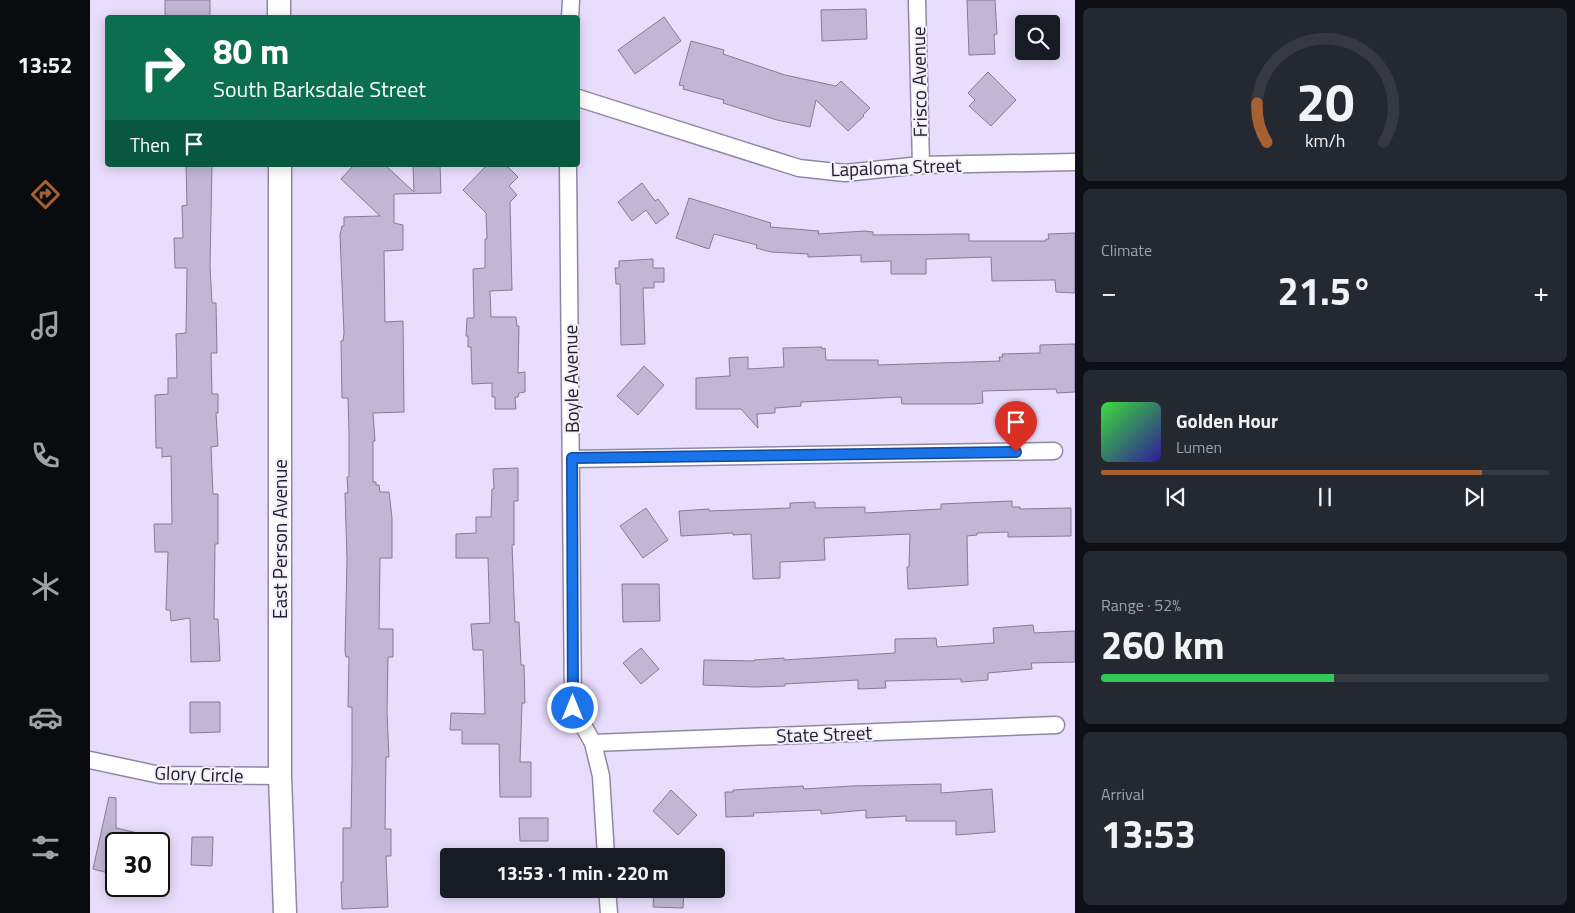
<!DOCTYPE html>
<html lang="en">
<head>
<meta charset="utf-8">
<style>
  :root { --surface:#171b24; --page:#242831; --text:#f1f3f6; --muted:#9ea1a6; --line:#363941; --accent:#a56131 }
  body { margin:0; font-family:"Titillium Web",sans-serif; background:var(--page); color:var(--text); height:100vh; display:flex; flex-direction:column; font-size:19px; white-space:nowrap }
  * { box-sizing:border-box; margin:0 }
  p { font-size:16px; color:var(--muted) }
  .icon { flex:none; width:28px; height:28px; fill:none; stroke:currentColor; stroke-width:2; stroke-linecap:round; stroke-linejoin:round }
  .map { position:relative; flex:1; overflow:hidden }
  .side { display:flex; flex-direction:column; gap:8px; padding:8px; background:#0d0f14; width:500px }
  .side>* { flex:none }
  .hud { position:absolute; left:15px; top:15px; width:475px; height:152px; border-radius:5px; box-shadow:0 2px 12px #0003; background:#0b6e4f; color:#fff; overflow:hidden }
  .buttons { position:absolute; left:925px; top:15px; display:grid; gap:10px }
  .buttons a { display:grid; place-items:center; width:45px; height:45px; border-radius:5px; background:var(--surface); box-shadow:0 2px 12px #0003; font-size:25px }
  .speed { position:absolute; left:15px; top:832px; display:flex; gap:10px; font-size:25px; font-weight:700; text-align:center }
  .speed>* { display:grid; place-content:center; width:65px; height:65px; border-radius:50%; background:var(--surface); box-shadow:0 2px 12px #0003; line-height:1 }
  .speed .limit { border:2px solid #111; border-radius:8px; background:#fff; color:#111 }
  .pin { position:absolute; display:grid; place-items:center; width:42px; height:42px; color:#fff; margin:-51px -21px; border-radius:50% 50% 50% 0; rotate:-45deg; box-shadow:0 0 5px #0007 }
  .pin .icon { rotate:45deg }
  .me { position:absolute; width:55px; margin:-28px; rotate:0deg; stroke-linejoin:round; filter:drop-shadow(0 0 4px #0008) }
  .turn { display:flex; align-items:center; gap:18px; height:105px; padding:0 25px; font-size:22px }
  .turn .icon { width:65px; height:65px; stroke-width:2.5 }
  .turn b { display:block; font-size:35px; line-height:42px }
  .then { display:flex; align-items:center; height:48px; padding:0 25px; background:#0003; gap:10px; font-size:19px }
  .big { font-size:38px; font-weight:700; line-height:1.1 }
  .side .tile { flex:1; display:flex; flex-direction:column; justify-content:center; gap:8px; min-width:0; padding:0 18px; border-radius:8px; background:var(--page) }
  .side .dial { align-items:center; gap:0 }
  .dial svg { height:130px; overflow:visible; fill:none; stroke:var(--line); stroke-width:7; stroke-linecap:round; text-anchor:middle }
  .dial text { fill:var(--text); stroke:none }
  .song { display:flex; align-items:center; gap:15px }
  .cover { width:60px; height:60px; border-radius:8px; background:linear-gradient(135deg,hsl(120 70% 55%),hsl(250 70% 35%)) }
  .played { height:5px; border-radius:2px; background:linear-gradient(90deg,var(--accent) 85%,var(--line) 85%) }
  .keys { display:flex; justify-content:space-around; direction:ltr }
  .heat { display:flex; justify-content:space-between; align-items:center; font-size:28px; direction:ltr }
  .charge { height:8px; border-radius:4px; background:linear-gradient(90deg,#34c759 52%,var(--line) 0) }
  .trip { position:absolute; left:350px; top:848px; width:285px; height:50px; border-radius:5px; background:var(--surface); box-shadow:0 2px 12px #0003; font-weight:700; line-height:50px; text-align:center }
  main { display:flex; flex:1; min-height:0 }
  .dock { display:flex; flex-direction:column; width:90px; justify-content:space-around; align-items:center; background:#090b0e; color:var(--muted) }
  .dock .icon { width:35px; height:35px }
  .dock .active { color:var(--accent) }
  .dock b { font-size:22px; color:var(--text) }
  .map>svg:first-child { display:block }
</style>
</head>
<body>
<main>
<nav class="dock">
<b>13:52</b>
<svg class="icon active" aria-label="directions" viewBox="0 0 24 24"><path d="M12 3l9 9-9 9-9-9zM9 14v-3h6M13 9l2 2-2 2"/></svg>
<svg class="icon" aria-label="music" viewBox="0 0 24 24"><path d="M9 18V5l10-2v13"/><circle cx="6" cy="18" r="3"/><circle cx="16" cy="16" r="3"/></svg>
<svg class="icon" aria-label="phone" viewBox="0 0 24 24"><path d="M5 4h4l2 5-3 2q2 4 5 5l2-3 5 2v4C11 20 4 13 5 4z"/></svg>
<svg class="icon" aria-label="climate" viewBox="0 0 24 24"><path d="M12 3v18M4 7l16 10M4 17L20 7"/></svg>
<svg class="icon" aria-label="car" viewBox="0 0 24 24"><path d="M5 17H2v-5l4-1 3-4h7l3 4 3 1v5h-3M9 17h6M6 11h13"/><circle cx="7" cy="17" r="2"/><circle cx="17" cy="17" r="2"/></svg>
<svg class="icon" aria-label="filters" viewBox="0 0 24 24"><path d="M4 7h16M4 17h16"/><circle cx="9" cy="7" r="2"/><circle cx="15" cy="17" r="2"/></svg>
</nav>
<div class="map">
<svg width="985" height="913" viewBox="0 0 985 913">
  <rect width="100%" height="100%" fill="#e8ddfc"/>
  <g fill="#c1b7d5" stroke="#857b97">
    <rect x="75" y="0" width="45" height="18"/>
    <polygon points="877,0 905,0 907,34 904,35 905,54 879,55"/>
    <polygon points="776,9 777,39 732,41 731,10"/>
    <polygon points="574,17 591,41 545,74 528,50"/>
    <polygon points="601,41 634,50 633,54 695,75 746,86 751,81 780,108 773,115 774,116 758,131 726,100 720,127 687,120 633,103 634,100 593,89 594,86 589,85"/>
    <polygon points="898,72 926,100 901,126 879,106 885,100 878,93"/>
    <polygon points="96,165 122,165 120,266 122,303 126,303 127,353 121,353 122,394 128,394 128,413 126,413 128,446 121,447 123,494 128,494 128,544 125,544 124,619 128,619 130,661 101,662 100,618 81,621 80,610 76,610 78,552 65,552 64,524 82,524 81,456 72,457 72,448 66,448 65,395 78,394 78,378 87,378 86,334 96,333 97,268 85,268 84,238 93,238 92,206 97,205"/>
    <polygon points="264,165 295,165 324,192 323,165 350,165 351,193 304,194 304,223 313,225 313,250 294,251 295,322 313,321 314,412 283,413 285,441 283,441 283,482 286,482 286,485 289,485 290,492 299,492 302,518 302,558 290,558 289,629 303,629 303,657 298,657 297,712 299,757 296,757 295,829 301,829 301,856 296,856 298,907 252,909 251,882 253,882 253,828 261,828 262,761 262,707 258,707 259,657 256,657 255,651 257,559 255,493 258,493 257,477 259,477 259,432 258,398 252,398 251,341 253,341 254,333 250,235 252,226 254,226 254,217 290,216 251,179"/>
    <polygon points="397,165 416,165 428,177 419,186 427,195 420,202 422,290 400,291 401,317 426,317 427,326 429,326 428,373 435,372 435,392 429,393 428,397 425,397 426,409 405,409 405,397 402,397 402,383 382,384 381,347 378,347 378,336 376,336 377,318 384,318 383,269 395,268 395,239 397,239 396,213 373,190"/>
    <polygon points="552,183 565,201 568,199 579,214 566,224 556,210 542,221 528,202"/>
    <polygon points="599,198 681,223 680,227 729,231 728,234 775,231 783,232 783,235 871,234 879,234 879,241 956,241 956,239 959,239 958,234 985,233 985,293 966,292 965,280 902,281 901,257 836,259 836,274 801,274 801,261 771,262 771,255 718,257 718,254 681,252 666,248 667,245 624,234 619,249 586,238"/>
    <polygon points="563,259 563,268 574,268 574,282 564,282 564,288 553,288 555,344 531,345 530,284 526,284 525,268 529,268 529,261"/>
    <polygon points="985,344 985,392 967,393 966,389 892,391 893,403 883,404 812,404 811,397 711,402 711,406 685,408 685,413 667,414 668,428 651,409 606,409 606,378 640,376 639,358 658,357 658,369 694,367 693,348 732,347 732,349 735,348 736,360 788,360 788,365 910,361 909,357 913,357 912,354 950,353 950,345"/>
    <polygon points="554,366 574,385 548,415 527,396"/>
    <polygon points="428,468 428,501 424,501 424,545 422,545 425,622 429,622 431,665 434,665 435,703 432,703 430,762 441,762 441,797 410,797 409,744 372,744 372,730 360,730 361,713 395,714 393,650 383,650 381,624 400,623 398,558 366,558 366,534 386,533 386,517 401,517 402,489 404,489 403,469"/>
    <polygon points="922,501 922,507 930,507 930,509 981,508 981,536 918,537 918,532 887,533 887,535 877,536 878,585 818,589 817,567 819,567 820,534 734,538 735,560 690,562 690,578 663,579 661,534 643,535 643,533 591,536 589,511 619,509 619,511 700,508 700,503 725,502 725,508 775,507 775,513 851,509 851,504"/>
    <polygon points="556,508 578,540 553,558 530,526"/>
    <polygon points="532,584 569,584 570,621 533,622"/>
    <polygon points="943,625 944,633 985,631 985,662 941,663 942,669 898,673 898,680 871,682 871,679 795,681 796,688 768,689 768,680 695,684 695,686 665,687 613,685 614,660 664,661 664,660 694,658 694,660 805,653 805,639 846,638 847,647 904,643 903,628"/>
    <polygon points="551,648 569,669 551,684 533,663"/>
    <polygon points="100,702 130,702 130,732 100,733"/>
    <polygon points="851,784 851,793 902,789 905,832 866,835 866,821 816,821 816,816 776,818 776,810 731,814 731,810 663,813 664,816 636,817 635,792 643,792 643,790 713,786 714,789 762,786"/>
    <polygon points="581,790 607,815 588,835 563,811"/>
    <polygon points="19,797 26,798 26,828 65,837 64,844 26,844 26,875 3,869"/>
    <polygon points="429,818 458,818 458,841 430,841"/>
    <polygon points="102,837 123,837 122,866 101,865"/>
    <polygon points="564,889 594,889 593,908 563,907"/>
  </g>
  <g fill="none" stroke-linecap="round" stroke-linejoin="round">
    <g stroke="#9187a4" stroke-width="19">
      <g id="street">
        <polyline points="827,0 831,165"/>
        <polyline points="480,18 481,0"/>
        <polyline points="488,98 709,168 755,173 831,165 985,162"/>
        <polyline points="478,165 483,707 503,743 511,776 516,856"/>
        <polyline points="482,459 964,451"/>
        <polyline points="503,743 966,725"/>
        <polyline points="0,760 70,775 190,776"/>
        <polyline points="517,889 519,913"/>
      </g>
    </g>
    <g stroke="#9187a4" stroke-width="25">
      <g id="secondary">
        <polyline points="189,0 189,18"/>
        <polyline points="190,165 190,776 195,913"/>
      </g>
    </g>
    <use href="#street" stroke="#fff" stroke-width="16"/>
    <use href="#secondary" stroke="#fff" stroke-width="22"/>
  </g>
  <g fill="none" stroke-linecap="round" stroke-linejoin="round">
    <g stroke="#114b97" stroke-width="12">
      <polyline id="route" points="483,708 482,458 926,452"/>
    </g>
    <use href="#route" stroke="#1a73e8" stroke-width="9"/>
  </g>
  <g text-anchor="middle" stroke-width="4" stroke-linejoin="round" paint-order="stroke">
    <g font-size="19" fill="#24202b" stroke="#f2eefb">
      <text transform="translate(829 82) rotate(-91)" y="7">Frisco Avenue</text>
      <text transform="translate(806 167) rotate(-2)" y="7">Lapaloma Street</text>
      <text transform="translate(481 379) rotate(-91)" y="7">Boyle Avenue</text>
      <text transform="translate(190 539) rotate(-90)" y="7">East Person Avenue</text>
      <text transform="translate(734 734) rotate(-2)" y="7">State Street</text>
      <text transform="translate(109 774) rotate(2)" y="7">Glory Circle</text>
    </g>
  </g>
</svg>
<div class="buttons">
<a><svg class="icon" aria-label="search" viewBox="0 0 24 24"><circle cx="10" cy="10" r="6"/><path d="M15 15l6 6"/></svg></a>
</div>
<div class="speed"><div class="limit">30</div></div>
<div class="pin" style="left:926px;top:452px;background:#d93025"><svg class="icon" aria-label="arrive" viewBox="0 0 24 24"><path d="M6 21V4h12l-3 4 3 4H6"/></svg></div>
<svg class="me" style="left:483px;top:708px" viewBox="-20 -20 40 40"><circle r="17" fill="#1a73e8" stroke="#fff" stroke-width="3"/><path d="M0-11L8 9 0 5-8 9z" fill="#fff"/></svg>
<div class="trip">13:53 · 1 min · 220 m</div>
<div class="hud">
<div class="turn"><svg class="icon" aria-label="right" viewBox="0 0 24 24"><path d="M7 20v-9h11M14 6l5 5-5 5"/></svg><div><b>80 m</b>South Barksdale Street</div></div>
<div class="then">Then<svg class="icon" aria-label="arrive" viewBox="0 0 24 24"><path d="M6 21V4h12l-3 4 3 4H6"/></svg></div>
</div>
</div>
<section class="side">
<div class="tile dial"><svg viewBox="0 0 100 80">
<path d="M14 69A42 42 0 1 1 86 69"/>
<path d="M14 69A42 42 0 0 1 8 45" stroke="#a56131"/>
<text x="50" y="56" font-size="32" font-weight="700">20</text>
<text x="50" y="72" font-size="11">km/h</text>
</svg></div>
<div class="tile"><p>Climate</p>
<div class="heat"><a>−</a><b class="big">21.5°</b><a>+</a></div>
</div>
<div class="tile">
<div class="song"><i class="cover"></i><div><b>Golden Hour</b><p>Lumen</p></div></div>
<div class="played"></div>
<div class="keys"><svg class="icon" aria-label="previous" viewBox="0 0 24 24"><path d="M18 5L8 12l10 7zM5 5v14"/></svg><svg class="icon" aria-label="pause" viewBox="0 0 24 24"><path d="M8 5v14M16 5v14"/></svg><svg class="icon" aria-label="next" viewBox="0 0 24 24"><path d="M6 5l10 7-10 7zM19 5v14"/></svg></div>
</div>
<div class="tile"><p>Range · 52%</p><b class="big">260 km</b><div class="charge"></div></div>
<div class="tile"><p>Arrival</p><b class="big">13:53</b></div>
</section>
</main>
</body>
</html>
